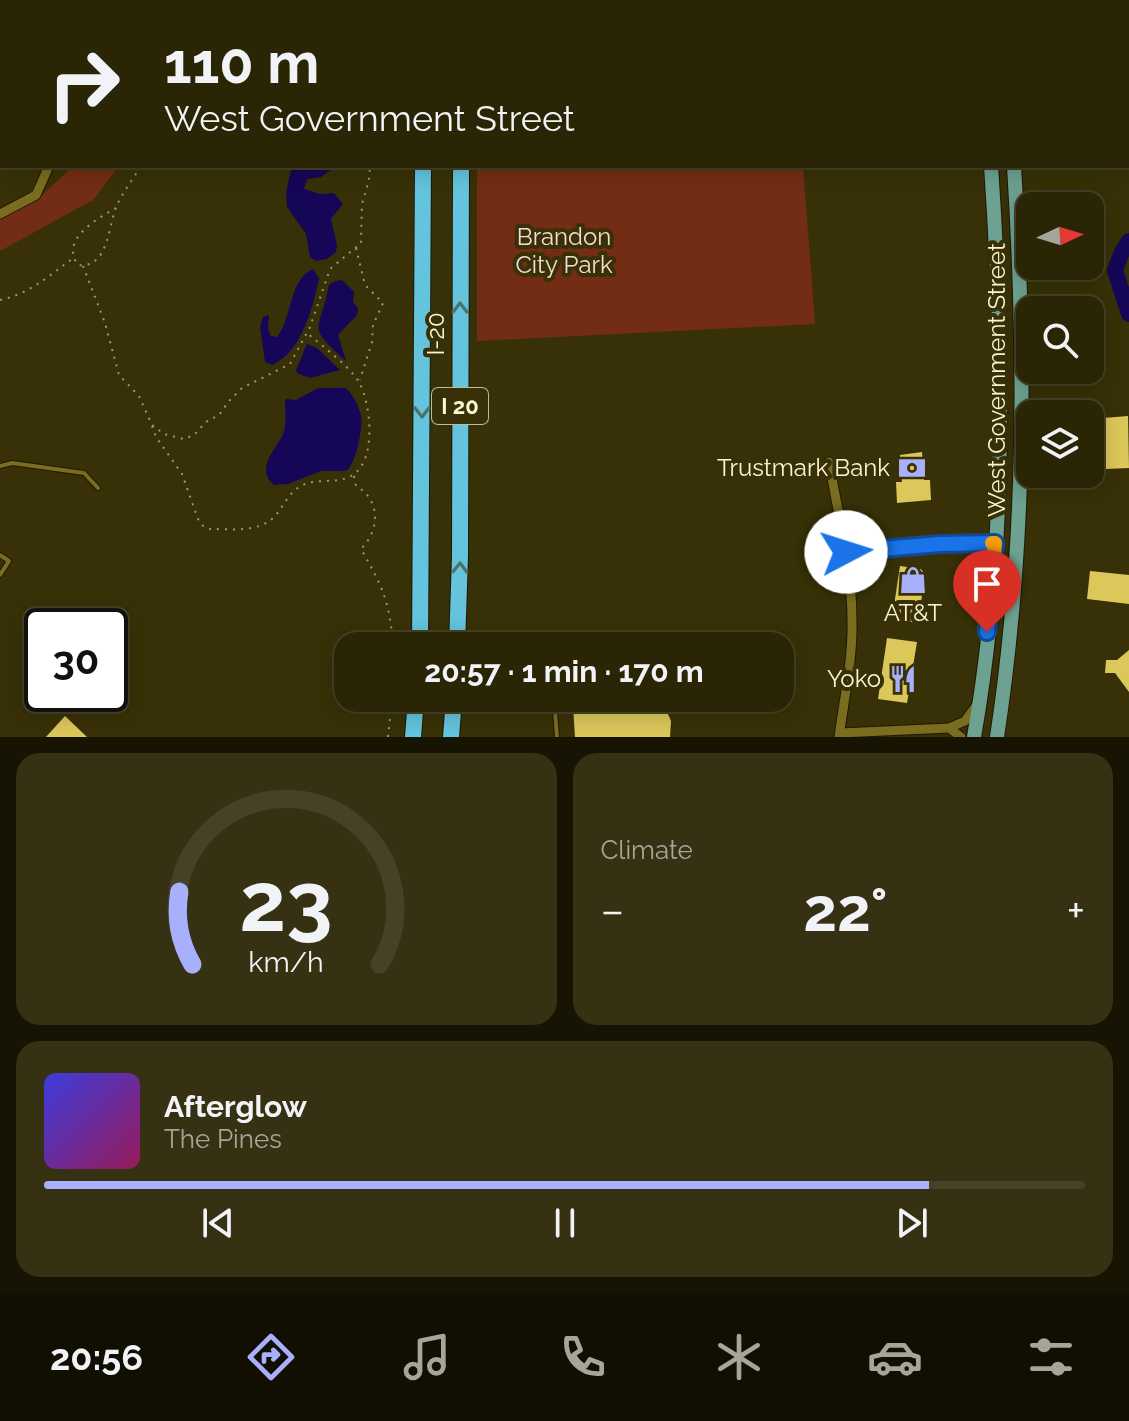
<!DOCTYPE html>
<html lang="en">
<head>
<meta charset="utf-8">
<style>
  :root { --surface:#2a2505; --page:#363113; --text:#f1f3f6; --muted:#a5a59a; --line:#464227; --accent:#a8b0fc }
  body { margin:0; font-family:Raleway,sans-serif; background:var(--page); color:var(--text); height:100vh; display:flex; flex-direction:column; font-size:30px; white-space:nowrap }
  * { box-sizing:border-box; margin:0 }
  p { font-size:26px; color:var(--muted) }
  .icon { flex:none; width:44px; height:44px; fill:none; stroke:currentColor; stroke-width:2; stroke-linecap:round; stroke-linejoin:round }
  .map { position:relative; height:737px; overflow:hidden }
  .sheet { display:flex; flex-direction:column; gap:16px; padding:16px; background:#171403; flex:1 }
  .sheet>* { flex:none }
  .guide { position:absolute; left:0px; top:0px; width:1130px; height:168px; box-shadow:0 4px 20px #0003,0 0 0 2px var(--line); background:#2a2505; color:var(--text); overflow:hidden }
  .needle { width:52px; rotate:86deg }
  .tools { position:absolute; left:1016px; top:192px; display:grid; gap:16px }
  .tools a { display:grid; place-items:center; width:88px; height:88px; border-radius:16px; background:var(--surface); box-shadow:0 4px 20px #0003,0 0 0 2px var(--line); font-size:40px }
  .speed { position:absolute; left:24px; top:608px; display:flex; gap:16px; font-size:40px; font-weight:700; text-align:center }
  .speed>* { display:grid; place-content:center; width:104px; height:104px; border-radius:50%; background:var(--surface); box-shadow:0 4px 20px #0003,0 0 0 2px var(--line); line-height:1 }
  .speed .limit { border:4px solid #111; border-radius:12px; background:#fff; color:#111 }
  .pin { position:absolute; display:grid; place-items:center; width:68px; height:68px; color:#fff; margin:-82px -34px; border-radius:50% 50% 50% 0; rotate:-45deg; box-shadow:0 0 8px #0007 }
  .pin .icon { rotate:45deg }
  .me { position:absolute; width:88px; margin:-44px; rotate:85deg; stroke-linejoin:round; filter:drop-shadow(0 0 6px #0008) }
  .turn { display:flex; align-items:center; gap:28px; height:168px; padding:0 32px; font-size:36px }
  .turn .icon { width:104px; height:104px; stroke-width:2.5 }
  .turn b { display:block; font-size:56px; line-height:68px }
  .big { font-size:60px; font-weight:700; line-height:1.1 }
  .sheet .card { flex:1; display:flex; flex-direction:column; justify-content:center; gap:12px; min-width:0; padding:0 28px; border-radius:24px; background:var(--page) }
  .sheet .dial { align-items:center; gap:0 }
  .dial svg { height:208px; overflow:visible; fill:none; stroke:var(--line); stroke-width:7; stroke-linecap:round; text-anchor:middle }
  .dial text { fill:var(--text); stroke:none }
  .song { display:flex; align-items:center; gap:24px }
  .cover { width:96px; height:96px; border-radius:12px; background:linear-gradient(135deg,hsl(240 70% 55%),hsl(330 70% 35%)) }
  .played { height:8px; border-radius:4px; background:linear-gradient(90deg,var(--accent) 85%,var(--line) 85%) }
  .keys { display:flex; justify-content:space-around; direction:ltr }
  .heat { display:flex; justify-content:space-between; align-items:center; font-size:44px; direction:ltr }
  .sheet .tiles { flex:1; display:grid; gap:16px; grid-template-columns:1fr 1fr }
  .card:last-child { grid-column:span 2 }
  .trip { position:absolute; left:334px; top:632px; width:460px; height:80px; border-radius:24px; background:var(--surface); box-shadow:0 4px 20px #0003,0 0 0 2px var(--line); font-weight:700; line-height:80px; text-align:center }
  .tabs { display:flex; height:128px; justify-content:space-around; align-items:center; background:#110f02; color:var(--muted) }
  .tabs .icon { width:56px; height:56px }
  .tabs .selected { color:var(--accent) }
  .tabs b { font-size:36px; color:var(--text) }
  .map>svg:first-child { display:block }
</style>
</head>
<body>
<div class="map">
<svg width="1129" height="737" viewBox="0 0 1129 737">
  <rect width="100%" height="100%" fill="#383107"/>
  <g fill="#732d15">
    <rect x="478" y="0" width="319" height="2"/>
    <polygon points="73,166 119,166 93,200 0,251 0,220 39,198"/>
    <polygon points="477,166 803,166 815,324 477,341"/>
  </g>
  <g fill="#160657">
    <polygon points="292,166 336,166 321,177 307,179 304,189 320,194 334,193 343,204 331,219 337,245 336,252 327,259 316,261 310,257 306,234 287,207 286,192"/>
    <path d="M313,269L319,278C313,307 302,352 272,365L265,362L260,327L263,317L269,315L268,329L271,336L277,337C292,320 289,278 313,269Z"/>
    <path d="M342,280L354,292L353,302L358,308L357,315L338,335L346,361C305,324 320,333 329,285L335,281Z"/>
    <polygon points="307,344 317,348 340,370 310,378 297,373 296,370"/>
    <path d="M318,388H346C352,393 360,408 361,416C363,428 356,465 346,471H321L288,484L274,485C255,468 275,451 283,434C287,424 285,413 285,402L286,399L296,400Z"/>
  </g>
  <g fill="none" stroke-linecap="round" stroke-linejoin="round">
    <polyline stroke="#160657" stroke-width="16" points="1129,241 1122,252 1115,270 1129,314"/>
  </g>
  <g fill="#dcc75b">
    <polygon points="1128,416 1129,468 1106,469 1103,418"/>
    <polygon points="922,452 924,480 930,480 931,500 897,503 896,482 902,482 900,455"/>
    <polygon points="900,566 921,569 925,575 918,623 892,619"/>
    <polygon points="1090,571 1129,575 1129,604 1087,599"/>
    <polygon points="887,638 917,642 907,703 878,699"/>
    <polygon points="1129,650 1129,692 1115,673 1105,673 1106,660 1117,660"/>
    <polygon points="579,698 661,698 671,721 670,737 575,737 573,705 580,704"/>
    <polygon points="65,716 87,737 46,737"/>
  </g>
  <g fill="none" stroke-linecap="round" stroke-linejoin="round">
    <g stroke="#1d1903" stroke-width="6">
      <g id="lane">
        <polyline points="1090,432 1098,431 1099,458 1090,459"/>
        <polyline points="0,466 12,463 84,473 98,488"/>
        <polyline points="0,555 9,561 0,575"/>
        <polyline points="554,698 557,737"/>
      </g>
    </g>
    <g stroke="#1d1903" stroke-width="11">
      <g id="street">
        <polyline points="0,55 2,58"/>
        <polyline points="0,214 36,195 49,166"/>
        <path d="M829,462C838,514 852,567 852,620C853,659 844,699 839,737"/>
        <polyline points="846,552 940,544 995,543"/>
        <polyline points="840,733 949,728"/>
        <polyline points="961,737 949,728 965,721 975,707"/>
      </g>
    </g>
    <g stroke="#1d1903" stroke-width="16">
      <g id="primary">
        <polyline points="979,0 980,2"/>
        <polyline points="1003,0 1003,2"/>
        <path d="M974,737C1007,549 1004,355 991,166"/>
        <path d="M997,737C1026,546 1026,359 1014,166"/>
      </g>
    </g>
    <g stroke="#1d1903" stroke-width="18">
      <g id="highway">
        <polyline points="419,0 419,2"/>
        <polyline points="462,0 462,2"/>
        <polyline points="420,646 423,166"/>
        <polyline points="457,646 460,556 461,166"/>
        <polyline points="413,737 416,698"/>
        <polyline points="451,737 454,698"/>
      </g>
    </g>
    <g stroke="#9e9770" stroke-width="2" stroke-dasharray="2 6" stroke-linecap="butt">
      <polyline points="364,0 364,2"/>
      <polyline points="205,2 205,0"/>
      <path d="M116,208C98,218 59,240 78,265C109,269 108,225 117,205C123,192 133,179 141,166"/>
      <polyline points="356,248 365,285 383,303 373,325 372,342 360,380"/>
      <polyline points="83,266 105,323 119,375 139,396 152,425 164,434 184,439 194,435 206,422 219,415 229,401 242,388 290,364 310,327 330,269 361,243 362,204 369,180 370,166"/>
      <path d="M0,300C29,294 49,276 72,259"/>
      <path d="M152,426L156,437L182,474L198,519L203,526L210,529C230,529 260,533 275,516C284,506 289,491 303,485C318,478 337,484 351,476C377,462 371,406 360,384C351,367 322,346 307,333"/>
      <path d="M354,476L356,486C381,500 380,530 361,549C383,587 390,603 393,646"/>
      <polyline points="388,737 392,698"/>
    </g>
    <use href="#lane" stroke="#7b6d1f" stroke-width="4"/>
    <use href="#street" stroke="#7b6d1f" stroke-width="9"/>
    <use href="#primary" stroke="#6da191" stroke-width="14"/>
    <use href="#highway" stroke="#64c3dd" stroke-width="16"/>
  </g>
  <defs><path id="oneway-chevron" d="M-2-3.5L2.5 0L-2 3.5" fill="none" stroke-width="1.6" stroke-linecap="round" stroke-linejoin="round" transform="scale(2)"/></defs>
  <g stroke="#4c7367">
    <use href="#oneway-chevron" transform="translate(460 308) rotate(-90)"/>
    <use href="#oneway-chevron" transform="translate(422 412) rotate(90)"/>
    <use href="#oneway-chevron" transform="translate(460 568) rotate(-88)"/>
  </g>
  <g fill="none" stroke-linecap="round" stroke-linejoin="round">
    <g stroke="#114b97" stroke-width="20">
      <polyline id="route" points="846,552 940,544 995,543 987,632"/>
    </g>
    <use href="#route" stroke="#1a73e8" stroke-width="14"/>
    <polyline stroke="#f59e0b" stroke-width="14" points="991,587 995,543 992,543"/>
  </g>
  <defs>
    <g id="bank-bare" transform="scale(2.16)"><path d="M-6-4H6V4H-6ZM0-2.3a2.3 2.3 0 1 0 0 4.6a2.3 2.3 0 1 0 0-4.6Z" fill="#a8b0fc" stroke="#383107" stroke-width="2.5" paint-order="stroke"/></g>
    <g id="shop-bare" transform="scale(2.16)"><path d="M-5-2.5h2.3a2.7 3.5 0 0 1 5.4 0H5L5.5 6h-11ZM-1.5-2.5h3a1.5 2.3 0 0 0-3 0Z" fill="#a8b0fc" stroke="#383107" stroke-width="2.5" paint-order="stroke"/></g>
    <g id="restaurant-bare" transform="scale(2.16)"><path d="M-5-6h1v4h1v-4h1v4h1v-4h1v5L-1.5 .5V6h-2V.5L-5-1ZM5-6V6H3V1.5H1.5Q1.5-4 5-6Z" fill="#a8b0fc" stroke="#383107" stroke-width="2.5" paint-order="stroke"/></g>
  </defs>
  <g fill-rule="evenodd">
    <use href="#bank-bare" x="912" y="468"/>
    <use href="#shop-bare" x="913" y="580"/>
    <use href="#restaurant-bare" x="903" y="679"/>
  </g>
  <g text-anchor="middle" stroke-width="8" stroke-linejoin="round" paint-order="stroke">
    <rect fill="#383107" stroke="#c1ba94" stroke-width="2" x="432" y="388" width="56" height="36" rx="6"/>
    <g font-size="22" font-weight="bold" fill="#fcf5d0">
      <text x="460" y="414">I 20</text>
    </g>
    <g font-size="24" fill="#f4dad1" stroke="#383107">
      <text x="564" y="245">Brandon<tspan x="564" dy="28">City Park</tspan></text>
    </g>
    <g font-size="24" fill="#fcf5d0" stroke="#383107">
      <text transform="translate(436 334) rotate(-90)" y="8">I-20</text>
      <text transform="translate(997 380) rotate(-90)" y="8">West Government Street</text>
    </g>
    <g font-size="24" fill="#fcf5d0" stroke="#383107" text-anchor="end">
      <text x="890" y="476">Trustmark Bank</text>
      <text x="913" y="621" text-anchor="middle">AT&amp;T</text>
      <text x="881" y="687">Yoko</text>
    </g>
  </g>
</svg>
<div class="tools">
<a><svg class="needle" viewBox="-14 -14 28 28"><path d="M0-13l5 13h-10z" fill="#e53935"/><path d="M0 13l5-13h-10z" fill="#a5a59a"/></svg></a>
<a><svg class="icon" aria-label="search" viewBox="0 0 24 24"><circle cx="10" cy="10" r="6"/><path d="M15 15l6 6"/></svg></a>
<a><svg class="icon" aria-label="layers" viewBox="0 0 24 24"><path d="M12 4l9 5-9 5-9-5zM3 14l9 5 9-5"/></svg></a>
</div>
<div class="speed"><div class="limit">30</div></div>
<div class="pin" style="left:987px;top:632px;background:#d93025"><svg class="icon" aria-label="arrive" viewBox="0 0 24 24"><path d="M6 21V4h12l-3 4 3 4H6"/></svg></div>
<svg class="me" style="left:846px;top:552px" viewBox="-20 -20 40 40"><circle r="19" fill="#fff"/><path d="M0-13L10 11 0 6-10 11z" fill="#1a73e8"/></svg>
<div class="trip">20:57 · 1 min · 170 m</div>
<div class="guide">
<div class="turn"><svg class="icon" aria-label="right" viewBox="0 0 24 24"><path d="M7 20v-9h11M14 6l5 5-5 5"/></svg><div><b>110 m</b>West Government Street</div></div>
</div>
</div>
<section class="sheet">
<div class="tiles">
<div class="card dial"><svg viewBox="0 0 100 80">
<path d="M14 69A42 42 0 1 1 86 69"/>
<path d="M14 69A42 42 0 0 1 9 41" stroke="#a8b0fc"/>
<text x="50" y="56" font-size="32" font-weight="700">23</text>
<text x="50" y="72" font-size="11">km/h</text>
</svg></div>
<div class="card"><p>Climate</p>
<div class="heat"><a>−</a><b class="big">22°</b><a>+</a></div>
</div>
<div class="card">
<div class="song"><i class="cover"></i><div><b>Afterglow</b><p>The Pines</p></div></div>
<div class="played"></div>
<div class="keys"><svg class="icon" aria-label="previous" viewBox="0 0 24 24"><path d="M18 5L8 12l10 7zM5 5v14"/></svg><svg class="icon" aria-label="pause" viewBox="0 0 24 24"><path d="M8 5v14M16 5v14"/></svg><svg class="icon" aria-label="next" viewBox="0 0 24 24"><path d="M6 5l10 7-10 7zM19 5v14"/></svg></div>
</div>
</div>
</section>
<nav class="tabs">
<b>20:56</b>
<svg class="icon selected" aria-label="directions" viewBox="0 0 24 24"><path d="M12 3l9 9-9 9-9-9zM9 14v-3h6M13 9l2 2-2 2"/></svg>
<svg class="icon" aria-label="music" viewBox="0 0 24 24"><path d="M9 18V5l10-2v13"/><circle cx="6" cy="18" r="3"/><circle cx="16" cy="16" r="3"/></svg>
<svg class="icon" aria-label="phone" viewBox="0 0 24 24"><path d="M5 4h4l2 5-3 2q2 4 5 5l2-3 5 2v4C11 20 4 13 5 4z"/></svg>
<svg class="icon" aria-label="climate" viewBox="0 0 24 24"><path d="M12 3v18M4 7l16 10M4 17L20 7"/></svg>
<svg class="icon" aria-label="car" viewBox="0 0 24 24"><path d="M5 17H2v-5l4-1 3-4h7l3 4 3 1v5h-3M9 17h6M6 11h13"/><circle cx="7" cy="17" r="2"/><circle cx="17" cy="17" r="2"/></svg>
<svg class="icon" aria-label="filters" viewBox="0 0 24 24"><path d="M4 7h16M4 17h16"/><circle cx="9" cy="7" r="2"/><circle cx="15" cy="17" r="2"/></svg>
</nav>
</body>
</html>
